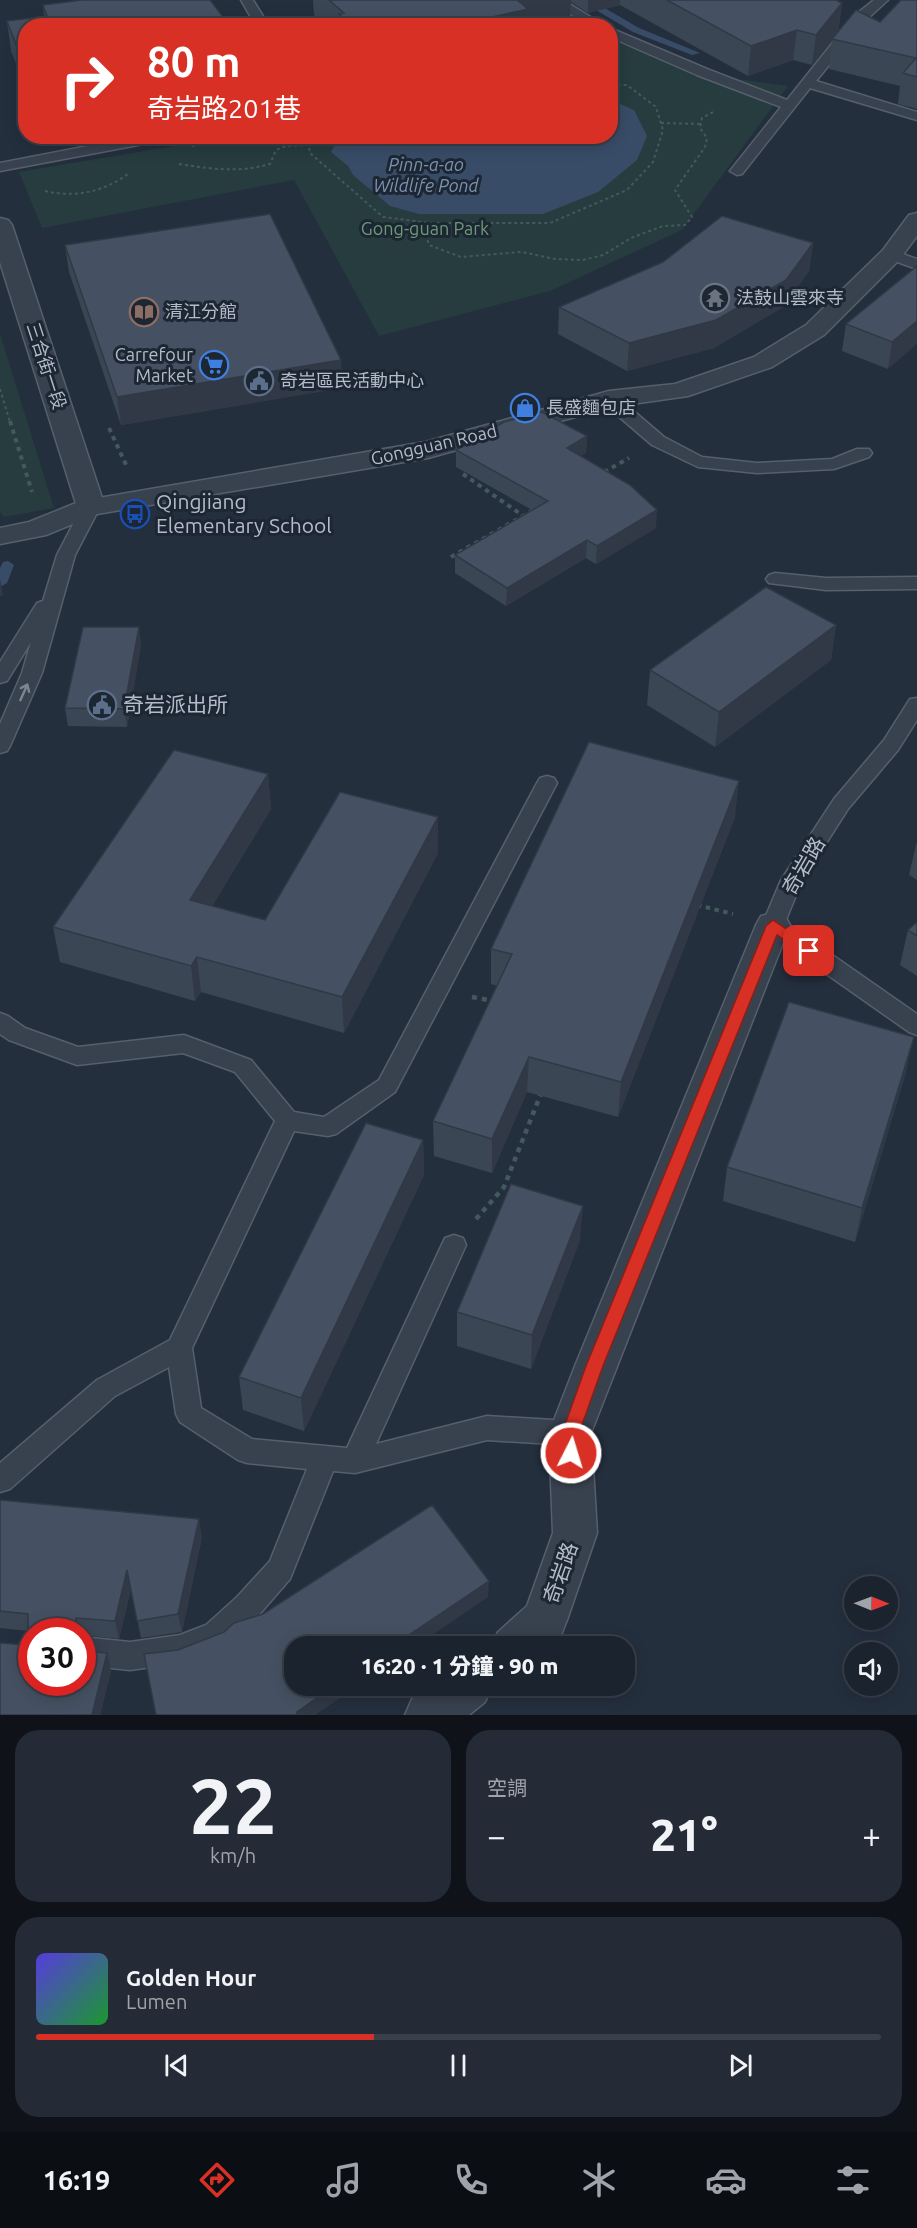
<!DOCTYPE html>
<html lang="zh-TW">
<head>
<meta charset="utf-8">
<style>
  :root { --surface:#1b232e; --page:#242b36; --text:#f1f3f6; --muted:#a0a4aa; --line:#39404a; --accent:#d93025 }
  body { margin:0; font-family:Ubuntu,"Noto Sans TC",sans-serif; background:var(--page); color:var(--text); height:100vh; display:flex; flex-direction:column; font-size:22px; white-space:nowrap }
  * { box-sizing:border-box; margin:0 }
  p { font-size:20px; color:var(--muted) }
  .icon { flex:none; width:33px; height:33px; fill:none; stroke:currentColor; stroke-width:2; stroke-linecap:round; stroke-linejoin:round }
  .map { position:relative; height:1715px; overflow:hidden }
  .side { display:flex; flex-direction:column; gap:15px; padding:15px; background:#0f1319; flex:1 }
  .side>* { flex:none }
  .banner { position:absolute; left:18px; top:18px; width:600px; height:126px; border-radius:24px; box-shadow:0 3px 15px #0003,0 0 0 2px var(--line); background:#d93025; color:#fff; overflow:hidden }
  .needle { width:39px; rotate:91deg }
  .buttons { position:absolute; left:844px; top:1576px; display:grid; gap:12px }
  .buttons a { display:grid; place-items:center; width:54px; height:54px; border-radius:50%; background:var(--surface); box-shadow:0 3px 15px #0003,0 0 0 2px var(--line); font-size:30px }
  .speed { position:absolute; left:18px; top:1618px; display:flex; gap:12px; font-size:30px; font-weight:700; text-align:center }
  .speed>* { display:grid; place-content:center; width:78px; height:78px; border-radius:50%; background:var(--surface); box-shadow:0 3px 15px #0003,0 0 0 2px var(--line); line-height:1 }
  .speed .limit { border:9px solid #d22; background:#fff; color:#111 }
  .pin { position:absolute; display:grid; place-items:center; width:51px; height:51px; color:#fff; margin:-26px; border-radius:12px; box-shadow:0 3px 9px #0006 }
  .me { position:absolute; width:66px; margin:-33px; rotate:5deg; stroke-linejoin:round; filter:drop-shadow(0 0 4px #0008) }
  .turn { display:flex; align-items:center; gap:21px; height:126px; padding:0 30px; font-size:27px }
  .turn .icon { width:78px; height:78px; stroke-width:2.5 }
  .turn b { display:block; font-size:42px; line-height:51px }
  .big { font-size:45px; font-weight:800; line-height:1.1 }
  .side .card { flex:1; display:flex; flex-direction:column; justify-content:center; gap:9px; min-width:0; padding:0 21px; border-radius:24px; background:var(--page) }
  .side .dial { align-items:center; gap:0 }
  .dial b { font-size:78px; line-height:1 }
  .song { display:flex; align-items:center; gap:18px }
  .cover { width:72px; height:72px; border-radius:9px; background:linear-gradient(135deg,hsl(250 70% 55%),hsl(130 70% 35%)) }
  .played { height:6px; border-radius:3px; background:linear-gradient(90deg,var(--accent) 40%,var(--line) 40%) }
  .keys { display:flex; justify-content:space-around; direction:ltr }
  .heat { display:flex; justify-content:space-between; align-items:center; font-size:33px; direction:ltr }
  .side .tiles { flex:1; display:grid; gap:15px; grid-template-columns:1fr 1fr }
  .card:last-child { grid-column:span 2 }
  .trip { position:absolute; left:284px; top:1636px; width:351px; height:60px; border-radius:24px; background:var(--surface); box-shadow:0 3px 15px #0003,0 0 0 2px var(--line); font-weight:800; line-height:60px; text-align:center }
  .menu { display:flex; height:96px; justify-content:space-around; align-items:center; background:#0b0e12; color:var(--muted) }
  .menu .icon { width:42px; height:42px }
  .menu .selected { color:var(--accent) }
  .menu b { font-size:27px; color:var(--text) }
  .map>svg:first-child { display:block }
</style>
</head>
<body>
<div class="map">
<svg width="917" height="1715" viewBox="0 0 917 1715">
  <rect width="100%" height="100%" fill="#242f3e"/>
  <g fill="#263c3f">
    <polygon points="618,43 701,74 788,86 682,230 550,291 379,336 294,180 42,228 19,172 228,137 610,136 611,45"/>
    <polygon points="0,334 54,508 4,517 0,512"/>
  </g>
  <polygon fill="#394c67" points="611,100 634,110 647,136 637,160 598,192 543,214 419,214 390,206 353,175 348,166 331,152 337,141 351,137 610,136"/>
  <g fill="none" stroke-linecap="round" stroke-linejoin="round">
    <g fill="#394c67" fill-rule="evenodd">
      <polygon points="579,0 591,0 639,28 700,53 692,55 633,32"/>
      <polygon points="8,561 14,565 7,583 0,587 0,568 3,562"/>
    </g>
    <g stroke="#565f6c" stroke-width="3">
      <g id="service">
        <polygon points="241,0 253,0 269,26 256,26"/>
        <polygon points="548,0 563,0 605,26 589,26"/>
        <polygon points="874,0 888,0 864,22 816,81 917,112 917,120 810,88 742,174 737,175 730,171 781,107 697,75 610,37 610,28 707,69 787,100 854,16"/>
        <polygon points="140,136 172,136 165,140 0,171 0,163"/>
        <polygon points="891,250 917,259 917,269 886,258 883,255"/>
        <polygon points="609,394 615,395 664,437 702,457 757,463 832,459 857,449 869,449 872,453 869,457 834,469 757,473 698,467 652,445 603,403 601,399"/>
        <polygon points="91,502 97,503 100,507 75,555 42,673 10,746 7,751 0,753 0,724 22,673 31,642 7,681 0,683 0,662 37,603 43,601 57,555 82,507 85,503"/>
        <polygon points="775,573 826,578 917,577 917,589 826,590 769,583 766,579 769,575"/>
        <polygon points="917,698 917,720 898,750 848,809 802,881 785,922 917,1014 917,1035 909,1032 765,931 762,925 781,880 834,799 884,740 910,699"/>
        <polygon points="547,776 554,778 557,783 395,1092 336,1134 328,1136 294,1131 192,1348 201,1408 252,1439 347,1448 445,1238 454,1235 463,1238 466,1245 376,1444 487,1416 570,1421 579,1425 583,1433 579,1441 570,1445 487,1440 355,1473 333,1471 290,1579 257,1617 226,1645 180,1663 130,1670 82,1665 82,1637 130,1642 180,1635 206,1625 237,1597 270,1561 307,1469 247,1463 238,1460 180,1422 176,1414 169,1367 115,1396 10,1489 0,1492 0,1463 97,1380 170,1340 275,1121 235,1072 183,1053 77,1065 9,1040 0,1034 0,1013 8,1016 25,1028 78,1047 184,1035 192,1038 251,1060 294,1112 324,1117 379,1080 537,783 540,778"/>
      </g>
    </g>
    <g stroke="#565f6c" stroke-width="3">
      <g id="minor">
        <polygon points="0,218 8,220 12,225 105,507 101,513 91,515 81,513 77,507 0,262"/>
        <polygon points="773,913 785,916 790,925 591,1433 597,1533 567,1620 561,1635 547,1647 491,1647 498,1632 527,1606 553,1533 549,1433 575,1366 756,925 761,916"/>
        <polygon points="432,1686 492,1686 485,1702 469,1715 405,1715 412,1699"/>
      </g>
    </g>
    <g stroke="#565f6c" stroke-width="3">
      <polygon id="tertiary" points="917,213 917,236 899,260 824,335 772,367 688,396 611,407 428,458 97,514 46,535 0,544 0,528 29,522 81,501 425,442 609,391 675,384 754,357 806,325 883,250 909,215"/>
    </g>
    <g stroke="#44595c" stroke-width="2" stroke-dasharray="3 3" stroke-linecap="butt">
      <polyline points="661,123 701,124"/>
      <polyline points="307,136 310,153 383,217 430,223 550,223 627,190 653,162 663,130 656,107 627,85 610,85"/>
      <polyline points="192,146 249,136"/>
      <path d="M179,164C211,169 239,173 270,164L276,150L286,146L308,145"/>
      <path d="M45,191C75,198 103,192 128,174"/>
      <polyline points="430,223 426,235 429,245 461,257 522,252 555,259 583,260 603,255 631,238 663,226 685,225 692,217 675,190 705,147 707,138 700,128 702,118 715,111"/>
      <polyline points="0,389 10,422"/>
    </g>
    <g stroke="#44595c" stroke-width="4" stroke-dasharray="4.5 4.5" stroke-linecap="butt">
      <polyline points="10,421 32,492"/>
      <polyline points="109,428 127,467"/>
      <polyline points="604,472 629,458"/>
      <polyline points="463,474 522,515"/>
      <polyline points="451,557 537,508"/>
      <polyline points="697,905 733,914"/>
    </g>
    <g stroke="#44595c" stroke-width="4.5" stroke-dasharray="5 5" stroke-linecap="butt">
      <polyline points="472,997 494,1001"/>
      <polyline points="476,1219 504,1187 542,1091"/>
    </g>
    <use href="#service" fill="#38414e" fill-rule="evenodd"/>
    <use href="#minor" fill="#38414e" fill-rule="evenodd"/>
    <use href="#tertiary" fill="#38414e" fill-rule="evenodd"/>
  </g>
  <g fill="#3b4654">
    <polygon points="82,0 26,26 26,88 11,51 7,21 44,16 43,5"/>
    <polygon points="313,0 836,0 842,3 838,32 880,22 917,0 917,109 898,104 900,86 829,69 832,40 812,65 793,60 748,76 620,5 588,13 571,2 570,17 532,26 326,26 314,15"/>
    <polygon points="813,243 809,271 783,307 714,348 627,371 558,334 559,307"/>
    <polygon points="65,245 341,360 342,388 121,425 69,272"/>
    <polygon points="917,266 888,369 842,351 846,324"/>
    <polygon points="587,436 586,453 581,456 656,528 596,564 586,558 506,606 455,573 455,555 532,510 456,467 456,450"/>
    <polygon points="836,625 831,660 715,747 647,705 650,670"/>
    <polygon points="141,645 127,727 68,726 65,708"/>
    <polygon points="268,774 271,809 212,906 265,920 438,853 344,1033 201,992 195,1001 60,962 53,927"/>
    <polygon points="735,817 618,1117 527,1092 492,1173 434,1156 433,1121 497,986 491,984 491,949"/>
    <polygon points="917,843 917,880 909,875 916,845"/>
    <polygon points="917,922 917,976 900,965 908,930"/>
    <polygon points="906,1072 855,1242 723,1201 727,1167"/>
    <polygon points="423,1140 424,1175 304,1431 243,1410 239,1377"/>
    <polygon points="580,1240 531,1369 457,1346 457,1312"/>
    <polygon points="0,1500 202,1537 182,1632 141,1638 131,1589 119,1639 82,1635 82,1632 32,1632 111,1670 100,1715 0,1715 28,1645 28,1631 0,1628"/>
  </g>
  <g fill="#303945">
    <polygon points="516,0 571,0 570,17 532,26 453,26"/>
    <polygon points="588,0 620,0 620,5 588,13"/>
    <polygon points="842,3 838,33 812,65 816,35"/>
    <polygon points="797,30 793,60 748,76 751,46"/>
    <polygon points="813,243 809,271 783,307 714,348 627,371 629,343"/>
    <polygon points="917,321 917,344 888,369 892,342"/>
    <polygon points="341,360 342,388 121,425 117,397"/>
    <polygon points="587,436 586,453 567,465 567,448"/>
    <polygon points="657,510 656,528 596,564 597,546"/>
    <polygon points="587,540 586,558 506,606 507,588"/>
    <polygon points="0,579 3,595 0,596"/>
    <polygon points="836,625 831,660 715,747 719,712"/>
    <polygon points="139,627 141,645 127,727 124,709"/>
    <polygon points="268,774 271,809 195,935 190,900"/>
    <polygon points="739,781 735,817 618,1117 621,1082"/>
    <polygon points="438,817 438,853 344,1033 342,997"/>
    <polygon points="197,957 201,992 195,1001 191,966"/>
    <polygon points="914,1037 906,1072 855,1242 862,1208"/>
    <polygon points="529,1057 527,1092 492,1173 492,1139"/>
    <polygon points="423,1140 424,1175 304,1431 301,1398"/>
    <polygon points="583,1206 580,1240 531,1369 532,1335"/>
    <polygon points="199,1519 202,1537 182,1632 178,1614"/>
    <polygon points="127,1570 131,1588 119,1639 115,1621"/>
    <polygon points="489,1581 488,1597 415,1647 391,1647"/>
    <polygon points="76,1618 80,1632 76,1632"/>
    <polygon points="107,1653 111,1670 100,1715 92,1715"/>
    <polygon points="334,1686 358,1686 315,1715 297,1715 297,1712"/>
  </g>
  <g fill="#455162" stroke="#303945" stroke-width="1.5">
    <polygon points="82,0 210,0 230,26 26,26 26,70 7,21 47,16 43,5"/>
    <polygon points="329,0 517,0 528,9 453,26 352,26 339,14 344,13"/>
    <polygon points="667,0 836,0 842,3 816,35 797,30 751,46"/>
    <polygon points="901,0 917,0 917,77 903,73 916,58 832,39 856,10 880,22"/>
    <polygon points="270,214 341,360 117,397 65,245"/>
    <polygon points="722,216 813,243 786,280 716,320 629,343 559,307 663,262"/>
    <polygon points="917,266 917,321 892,342 846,324"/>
    <polygon points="542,412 587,436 567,448 630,485 657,510 597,546 587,540 507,588 455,555 548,501 456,450 504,422"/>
    <polygon points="766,587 836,625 719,712 650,670"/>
    <polygon points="83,627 139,627 124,709 65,708"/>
    <polygon points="589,742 739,781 621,1082 529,1057 492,1139 433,1121 512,954 491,949"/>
    <polygon points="174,750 268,774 190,900 265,920 340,792 438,817 342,997 197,957 191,966 53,927"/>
    <polygon points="917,922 917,936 908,930"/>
    <polygon points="789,1002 914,1037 862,1208 727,1167"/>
    <polygon points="366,1123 423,1140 301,1398 239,1377"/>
    <polygon points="511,1184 583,1206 532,1335 457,1312"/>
    <polygon points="0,1500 199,1519 178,1614 137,1621 127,1570 115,1621 76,1618 76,1632 32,1632 32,1683 82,1683 82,1650 107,1653 92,1715 0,1715 0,1643 28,1645 28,1614 0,1611"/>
    <polygon points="432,1505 489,1581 391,1647 294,1647 294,1686 334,1686 297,1712 297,1715 156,1715 144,1654 178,1650 224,1632 234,1623 263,1614"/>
  </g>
  <defs><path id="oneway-shaft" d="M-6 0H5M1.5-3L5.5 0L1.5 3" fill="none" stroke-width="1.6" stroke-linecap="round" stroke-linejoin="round" transform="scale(1.5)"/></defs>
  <use stroke="#7c8592" href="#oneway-shaft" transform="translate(24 692) rotate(-66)"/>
  <polygon fill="#d93025" stroke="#8d1f18" stroke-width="1.5" points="773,920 814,947 816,951 809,956 804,954 777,935 603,1366 579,1433 580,1453 577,1459 571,1461 565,1459 562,1433 586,1366 766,926"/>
  <defs>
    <g id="temple-ring" transform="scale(1.5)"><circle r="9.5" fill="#1d2633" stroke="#6b7280" stroke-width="1.5"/><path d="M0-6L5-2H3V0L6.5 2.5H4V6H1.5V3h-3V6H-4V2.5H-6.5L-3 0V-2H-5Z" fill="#6b7280"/></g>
    <g id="library-ring" transform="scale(1.5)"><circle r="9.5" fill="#1d2633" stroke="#8d6e63" stroke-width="1.5"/><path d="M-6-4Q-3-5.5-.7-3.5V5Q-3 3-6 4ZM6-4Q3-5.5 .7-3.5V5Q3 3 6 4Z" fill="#8d6e63"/></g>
    <g id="supermarket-ring" transform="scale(1.5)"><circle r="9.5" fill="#1d2633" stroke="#3f7fe0" stroke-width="1.5"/><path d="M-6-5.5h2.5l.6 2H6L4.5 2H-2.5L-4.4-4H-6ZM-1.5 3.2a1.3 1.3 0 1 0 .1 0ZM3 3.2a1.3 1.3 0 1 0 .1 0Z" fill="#3f7fe0"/></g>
    <g id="civic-ring" transform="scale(1.5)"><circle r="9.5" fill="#1d2633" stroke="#5c6f8a" stroke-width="1.5"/><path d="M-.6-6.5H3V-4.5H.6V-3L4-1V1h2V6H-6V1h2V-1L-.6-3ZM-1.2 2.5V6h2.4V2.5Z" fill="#5c6f8a"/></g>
    <g id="shop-ring" transform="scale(1.5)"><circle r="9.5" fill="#1d2633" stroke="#3f7fe0" stroke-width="1.5"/><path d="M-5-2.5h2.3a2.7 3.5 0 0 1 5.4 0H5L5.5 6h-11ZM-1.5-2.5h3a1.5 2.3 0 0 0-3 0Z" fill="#3f7fe0"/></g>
    <g id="bus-ring" transform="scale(1.5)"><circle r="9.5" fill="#1d2633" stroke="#1a4fb4" stroke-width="1.5"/><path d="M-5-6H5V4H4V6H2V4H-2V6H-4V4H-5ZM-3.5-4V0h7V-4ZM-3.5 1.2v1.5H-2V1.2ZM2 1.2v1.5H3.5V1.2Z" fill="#1a4fb4"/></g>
  </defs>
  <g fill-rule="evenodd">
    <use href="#temple-ring" x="715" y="298"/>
    <use href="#library-ring" x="144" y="312"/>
    <use href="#supermarket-ring" x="214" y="365"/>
    <use href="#civic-ring" x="259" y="381"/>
    <use href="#shop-ring" x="525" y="408"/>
    <use href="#bus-ring" x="135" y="514"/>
    <use href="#civic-ring" x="102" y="705"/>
  </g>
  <g text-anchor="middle" stroke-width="6" stroke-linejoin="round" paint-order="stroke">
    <g font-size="18" font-style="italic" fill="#7c92b1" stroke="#1d2633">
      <text x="426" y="171">Pinn-a-ao<tspan x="426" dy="21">Wildlife Pond</tspan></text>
    </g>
    <g font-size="18" fill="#6b9a76" stroke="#1d2633">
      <text x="425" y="235">Gong-guan Park</text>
    </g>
    <g font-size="18" fill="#b4bcc9" stroke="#1d2633" text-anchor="start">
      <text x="736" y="304">法鼓山雲來寺</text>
      <text x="165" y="318">清江分館</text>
      <text x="193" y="361" text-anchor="end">Carrefour<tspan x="193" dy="21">Market</tspan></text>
      <text x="280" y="387">奇岩區民活動中心</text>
      <text x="546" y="414">長盛麵包店</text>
    </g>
    <g font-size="18" fill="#b4bcc9" stroke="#1d2633">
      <text transform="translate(46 366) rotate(72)" y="6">三合街一段</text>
      <text transform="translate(434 445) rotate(-13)" y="6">Gongguan Road</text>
    </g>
    <g font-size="21" fill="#b4bcc9" stroke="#1d2633" text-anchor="start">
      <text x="156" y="509">Qingjiang<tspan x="156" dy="24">Elementary School</tspan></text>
      <text x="123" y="712">奇岩派出所</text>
    </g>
    <g font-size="21" fill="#b4bcc9" stroke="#1d2633">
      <text transform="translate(804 866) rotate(-60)" y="7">奇岩路</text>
      <text transform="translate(561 1573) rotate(-71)" y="7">奇岩路</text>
    </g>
  </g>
</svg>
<div class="buttons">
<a><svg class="needle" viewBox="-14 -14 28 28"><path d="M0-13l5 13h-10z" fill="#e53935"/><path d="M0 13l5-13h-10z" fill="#a0a4aa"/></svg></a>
<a><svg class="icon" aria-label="sound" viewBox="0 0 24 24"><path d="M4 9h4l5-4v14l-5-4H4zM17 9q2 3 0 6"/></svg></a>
</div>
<div class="speed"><div class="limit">30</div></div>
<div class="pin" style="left:809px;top:951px;background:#d93025"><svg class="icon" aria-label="arrive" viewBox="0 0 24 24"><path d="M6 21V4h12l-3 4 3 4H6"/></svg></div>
<svg class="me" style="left:571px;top:1453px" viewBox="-20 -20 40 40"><circle r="17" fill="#d93025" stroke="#fff" stroke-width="3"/><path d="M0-11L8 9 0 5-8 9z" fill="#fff"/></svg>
<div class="trip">16:20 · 1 分鐘 · 90 m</div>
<div class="banner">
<div class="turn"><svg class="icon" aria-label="right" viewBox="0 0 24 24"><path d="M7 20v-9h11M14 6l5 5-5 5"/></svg><div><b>80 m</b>奇岩路201巷</div></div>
</div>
</div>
<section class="side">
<div class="tiles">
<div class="card dial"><b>22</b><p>km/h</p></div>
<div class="card"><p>空調</p>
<div class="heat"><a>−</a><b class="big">21°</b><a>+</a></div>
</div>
<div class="card">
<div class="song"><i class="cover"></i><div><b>Golden Hour</b><p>Lumen</p></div></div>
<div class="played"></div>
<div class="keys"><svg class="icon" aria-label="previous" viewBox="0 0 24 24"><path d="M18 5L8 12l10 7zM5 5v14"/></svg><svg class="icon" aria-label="pause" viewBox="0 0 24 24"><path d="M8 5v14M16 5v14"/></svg><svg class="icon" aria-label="next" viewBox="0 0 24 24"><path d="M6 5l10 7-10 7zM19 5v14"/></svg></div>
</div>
</div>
</section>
<nav class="menu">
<b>16:19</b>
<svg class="icon selected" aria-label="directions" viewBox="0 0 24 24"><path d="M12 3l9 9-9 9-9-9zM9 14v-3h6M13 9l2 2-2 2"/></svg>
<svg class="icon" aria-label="music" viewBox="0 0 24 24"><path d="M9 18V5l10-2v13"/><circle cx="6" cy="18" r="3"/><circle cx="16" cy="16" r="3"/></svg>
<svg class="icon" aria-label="phone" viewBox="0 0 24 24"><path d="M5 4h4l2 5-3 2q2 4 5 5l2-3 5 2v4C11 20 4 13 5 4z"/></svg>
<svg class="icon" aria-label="climate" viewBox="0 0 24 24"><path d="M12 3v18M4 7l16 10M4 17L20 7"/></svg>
<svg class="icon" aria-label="car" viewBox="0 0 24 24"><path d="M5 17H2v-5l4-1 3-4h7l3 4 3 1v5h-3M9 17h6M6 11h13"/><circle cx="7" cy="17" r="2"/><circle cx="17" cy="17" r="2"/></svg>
<svg class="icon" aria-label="filters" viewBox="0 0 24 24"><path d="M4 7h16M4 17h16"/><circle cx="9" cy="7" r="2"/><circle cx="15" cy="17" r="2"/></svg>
</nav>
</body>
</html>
